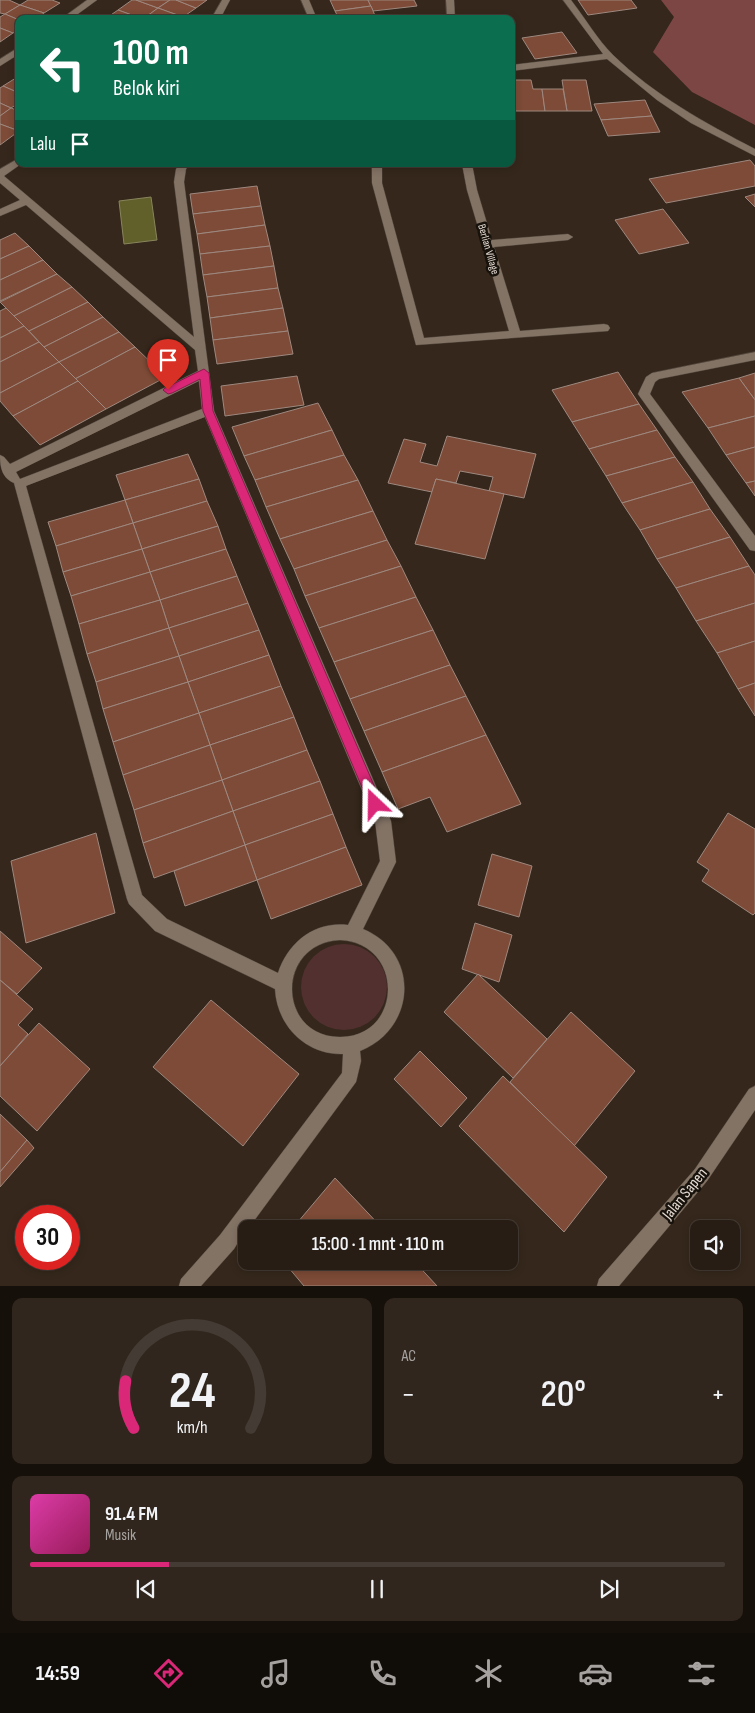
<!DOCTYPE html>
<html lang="id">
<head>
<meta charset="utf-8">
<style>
  :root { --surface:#281d14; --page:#30261d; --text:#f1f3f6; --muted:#a5a2a0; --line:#443b34; --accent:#db2777 }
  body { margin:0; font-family:"Sofia Sans Condensed",sans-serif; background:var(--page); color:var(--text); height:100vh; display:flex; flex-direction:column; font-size:19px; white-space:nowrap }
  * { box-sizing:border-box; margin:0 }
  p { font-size:16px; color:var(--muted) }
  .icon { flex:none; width:28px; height:28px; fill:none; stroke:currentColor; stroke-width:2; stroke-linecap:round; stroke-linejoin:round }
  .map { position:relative; height:1286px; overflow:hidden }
  .panel { display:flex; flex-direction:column; gap:12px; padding:12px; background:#16100b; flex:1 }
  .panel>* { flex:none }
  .hud { position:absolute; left:15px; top:15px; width:500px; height:152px; border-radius:10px; box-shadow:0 2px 8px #0003,0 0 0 1px var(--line); background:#0b6e4f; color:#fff; overflow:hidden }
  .controls { position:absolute; left:690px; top:1220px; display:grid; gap:10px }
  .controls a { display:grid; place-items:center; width:50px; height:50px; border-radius:10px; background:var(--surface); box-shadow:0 2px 8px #0003,0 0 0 1px var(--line); font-size:25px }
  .speed { position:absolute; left:15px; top:1205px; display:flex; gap:10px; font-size:25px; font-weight:700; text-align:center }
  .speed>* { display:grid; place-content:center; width:65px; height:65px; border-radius:50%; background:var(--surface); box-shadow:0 2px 8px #0003,0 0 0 1px var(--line); line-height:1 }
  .speed .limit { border:8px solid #d22; background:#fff; color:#111 }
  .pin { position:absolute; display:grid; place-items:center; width:42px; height:42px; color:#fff; margin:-51px -21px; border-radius:50% 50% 50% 0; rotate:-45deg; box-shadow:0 0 5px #0007 }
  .pin .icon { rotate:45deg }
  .me { position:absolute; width:55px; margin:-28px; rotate:337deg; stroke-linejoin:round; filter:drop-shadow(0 0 4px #0008) }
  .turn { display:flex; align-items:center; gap:18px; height:105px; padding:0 15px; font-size:22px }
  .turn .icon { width:65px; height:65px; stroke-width:2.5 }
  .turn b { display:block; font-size:35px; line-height:42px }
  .then { display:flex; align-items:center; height:48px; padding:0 15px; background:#0003; gap:10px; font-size:19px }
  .big { font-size:38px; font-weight:600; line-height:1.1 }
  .panel .widget { flex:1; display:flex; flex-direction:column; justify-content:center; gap:8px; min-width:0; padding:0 18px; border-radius:10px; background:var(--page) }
  .panel .dial { align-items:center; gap:0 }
  .dial svg { height:130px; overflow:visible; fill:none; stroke:var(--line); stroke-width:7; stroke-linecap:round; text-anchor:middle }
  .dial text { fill:var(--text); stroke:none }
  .song { display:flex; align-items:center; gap:15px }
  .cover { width:60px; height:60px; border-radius:8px; background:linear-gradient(135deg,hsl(320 70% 55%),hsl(330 70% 35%)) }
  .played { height:5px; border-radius:2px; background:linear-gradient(90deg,var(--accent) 20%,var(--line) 20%) }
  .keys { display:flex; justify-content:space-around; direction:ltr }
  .heat { display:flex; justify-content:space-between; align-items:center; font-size:28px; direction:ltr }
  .panel .tiles { flex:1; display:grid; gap:12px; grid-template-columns:1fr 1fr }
  .widget:last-child { grid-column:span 2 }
  .trip { position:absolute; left:238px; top:1220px; width:280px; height:50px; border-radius:10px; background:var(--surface); box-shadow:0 2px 8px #0003,0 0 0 1px var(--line); font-weight:600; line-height:50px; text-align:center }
  .tab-bar { display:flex; height:80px; justify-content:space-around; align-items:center; background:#100c08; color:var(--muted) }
  .tab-bar .icon { width:35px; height:35px }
  .tab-bar .selected { color:var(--accent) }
  .tab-bar b { font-size:22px; color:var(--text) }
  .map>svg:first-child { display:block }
</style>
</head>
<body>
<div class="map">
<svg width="755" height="1286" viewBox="0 0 755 1286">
  <rect width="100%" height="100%" fill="#35271b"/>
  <circle fill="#51302f" cx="344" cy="987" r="43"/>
  <polygon fill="#7c4645" points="661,0 755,0 755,125 692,92 653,52 674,17"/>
  <polygon fill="#61602b" stroke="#88855d" points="151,197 157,240 124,244 119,201"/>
  <g fill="#7d4b37" stroke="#9e887f">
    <polygon points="0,0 9,0 20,5 5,14 0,13"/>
    <polygon points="28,0 52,0 60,3 44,13 20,5"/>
    <polygon points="132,0 136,0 158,8 143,19 118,10"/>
    <polygon points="136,0 170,0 158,8"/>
    <polygon points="170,0 176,0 196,8 183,17 158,8"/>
    <polygon points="176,0 207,0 196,8"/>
    <polygon points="330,0 368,0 371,6 335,11"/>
    <polygon points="368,0 414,0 417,6 373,11"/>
    <polygon points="578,0 631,0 637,8 588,15"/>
    <polygon points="20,5 44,13 36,19 19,20 5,14"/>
    <polygon points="371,6 376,18 339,19 335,11"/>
    <polygon points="158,8 183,17 180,19 143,19"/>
    <polygon points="118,10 143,19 105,19"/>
    <polygon points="5,14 19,20 19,30 13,33 0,28 0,17"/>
    <polygon points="0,28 13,33 0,42"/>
    <polygon points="562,32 577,53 535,59 522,38"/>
    <polygon points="19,76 19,93 3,86"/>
    <polygon points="511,80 531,80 533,89 542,89 545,111 514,111"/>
    <polygon points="562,80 586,80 592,111 567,111"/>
    <polygon points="3,86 19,93 19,103 11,108 0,103 0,88"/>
    <polygon points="542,89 563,89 567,111 545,111"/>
    <polygon points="645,100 652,116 601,120 594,104"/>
    <polygon points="0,103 11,108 0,116"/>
    <polygon points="11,108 19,111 19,131 0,124 0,116"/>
    <polygon points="652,116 660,132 608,136 601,120"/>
    <polygon points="0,124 19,131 0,145"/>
    <polygon points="750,160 755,166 755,186 666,203 649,179"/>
    <polygon points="257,186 261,206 193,214 190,194"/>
    <polygon points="755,194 755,207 745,197"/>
    <polygon points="261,206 265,225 197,234 193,214"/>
    <polygon points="663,209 689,243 639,254 615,220"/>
    <polygon points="265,225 270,246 200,254 197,234"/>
    <polygon points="15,233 29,246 0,259 0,240"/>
    <polygon points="29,246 43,260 0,280 0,259"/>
    <polygon points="270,246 274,266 203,275 200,254"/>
    <polygon points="43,260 57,274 0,301 0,280"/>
    <polygon points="274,266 278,288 207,297 203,275"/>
    <polygon points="57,274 72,287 14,316 0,302"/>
    <polygon points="72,287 88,302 29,331 14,316"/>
    <polygon points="278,288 283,308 210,318 207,297"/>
    <polygon points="88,302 103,317 44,347 29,331"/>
    <polygon points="6,308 24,326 0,338 0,311"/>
    <polygon points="283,308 288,331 213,340 210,318"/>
    <polygon points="103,317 119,332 59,362 44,347"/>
    <polygon points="24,326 39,342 0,362 0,338"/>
    <polygon points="288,331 293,354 217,364 213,340"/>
    <polygon points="119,332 135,347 75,379 59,362"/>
    <polygon points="39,342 59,362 0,393 0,362"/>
    <polygon points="135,347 166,377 106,409 75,379"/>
    <polygon points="59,362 78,381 13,416 0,401 0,393"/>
    <polygon points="618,372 639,404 572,422 552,390"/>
    <polygon points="755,373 755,400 739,378"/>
    <polygon points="297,376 304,405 225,416 221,386"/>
    <polygon points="739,378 755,400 755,416 708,428 682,392"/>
    <polygon points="78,381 106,409 40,445 13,416"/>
    <polygon points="318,403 332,430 244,456 232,427"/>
    <polygon points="639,404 657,430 589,449 572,422"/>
    <polygon points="755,416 755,447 726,455 708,428"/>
    <polygon points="332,430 344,455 255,480 244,456"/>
    <polygon points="657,430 675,457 606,476 589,449"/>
    <polygon points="447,436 536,454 524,498 489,491 493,477 460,471 456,483 436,479 432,492 388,483 404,439 426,444 420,462 437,466"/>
    <polygon points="755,447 755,481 746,483 726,455"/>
    <polygon points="188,454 199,479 125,500 116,475"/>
    <polygon points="344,455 358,480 266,507 255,480"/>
    <polygon points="675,457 693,482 622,503 606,476"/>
    <polygon points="199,479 207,501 133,523 125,500"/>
    <polygon points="436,479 504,494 485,559 415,544"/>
    <polygon points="358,480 373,511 280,539 266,507"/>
    <polygon points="755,481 755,496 746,483"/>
    <polygon points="693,482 710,509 640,530 622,503"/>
    <polygon points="125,500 133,523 56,546 48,522"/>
    <polygon points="207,501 218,526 142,549 133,523"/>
    <polygon points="710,509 730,537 657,559 640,530"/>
    <polygon points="373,511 387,540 294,569 280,539"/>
    <polygon points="133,523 142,549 63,572 56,546"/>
    <polygon points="218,526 226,549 150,572 142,549"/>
    <polygon points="730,537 749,566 676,588 657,559"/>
    <polygon points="387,540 401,566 305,596 294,569"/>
    <polygon points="142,549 150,572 71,596 63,572"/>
    <polygon points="226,549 237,576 160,600 150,572"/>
    <polygon points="401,566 416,597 319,628 305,596"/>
    <polygon points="749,566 755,575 755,603 696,621 676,588"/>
    <polygon points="150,572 160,600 79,624 71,596"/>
    <polygon points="237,576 248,603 169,628 160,600"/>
    <polygon points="416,597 433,630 334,662 319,628"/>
    <polygon points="160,600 169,628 87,654 79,624"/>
    <polygon points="248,603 259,630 179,656 169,628"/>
    <polygon points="755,603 755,641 717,653 696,621"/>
    <polygon points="169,628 179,656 96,682 87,654"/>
    <polygon points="259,630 269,655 188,682 179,656"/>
    <polygon points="433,630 450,665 350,699 334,662"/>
    <polygon points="755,641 755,683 738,689 717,653"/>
    <polygon points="269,655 281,686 199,713 188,682"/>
    <polygon points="179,656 188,682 103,709 96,682"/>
    <polygon points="450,665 466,696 364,731 350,699"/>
    <polygon points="188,682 199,713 113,742 103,709"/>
    <polygon points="755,683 755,716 738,689"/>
    <polygon points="281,686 294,717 210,745 199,713"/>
    <polygon points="466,696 486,735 382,772 364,731"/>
    <polygon points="199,713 210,745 123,775 113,742"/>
    <polygon points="294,717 307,750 222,780 210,745"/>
    <polygon points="486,735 521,804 447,832 430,797 398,809 382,772"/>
    <polygon points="210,745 222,780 134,810 123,775"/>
    <polygon points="307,750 320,781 233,811 222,780"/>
    <polygon points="222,780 233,811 143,843 134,810"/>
    <polygon points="320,781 333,814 245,845 233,811"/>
    <polygon points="233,811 245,845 154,878 143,843"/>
    <polygon points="728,813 755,829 755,913 753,915 702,881 709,870 697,862"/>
    <polygon points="333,814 346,847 257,880 245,845"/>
    <polygon points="96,833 115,913 26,943 11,861"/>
    <polygon points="245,845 257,880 185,906 174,871"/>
    <polygon points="346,847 362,885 271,919 257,880"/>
    <polygon points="492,854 532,866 519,917 478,905"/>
    <polygon points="475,923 512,935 499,982 462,969"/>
    <polygon points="0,931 42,968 17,994 0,980"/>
    <polygon points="478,974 547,1039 513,1078 444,1012"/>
    <polygon points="0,980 33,1009 18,1025 28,1034 0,1066"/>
    <polygon points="211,1000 299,1074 243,1146 153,1067"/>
    <polygon points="571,1012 635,1071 574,1146 510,1082"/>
    <polygon points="39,1023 90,1069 37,1131 0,1096 0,1066"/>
    <polygon points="420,1051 467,1098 441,1127 394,1079"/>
    <polygon points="503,1076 607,1177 564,1232 459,1126"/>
    <polygon points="0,1114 27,1140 0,1172"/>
    <polygon points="27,1140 34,1148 0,1187 0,1172"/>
    <polygon points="335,1178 383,1229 292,1229"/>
    <polygon points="283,1261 414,1261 437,1286 304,1286"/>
  </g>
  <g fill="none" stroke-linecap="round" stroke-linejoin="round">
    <g stroke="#50453b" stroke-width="1">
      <g id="minor">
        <polygon points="87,0 97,0 71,19 61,19"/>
        <polygon points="222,0 230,0 220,19 211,19"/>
        <polygon points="301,0 309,0 317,19 309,19"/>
        <polygon points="446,0 454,0 455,19 447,19"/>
        <path d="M563,0H571C585,18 597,39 613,55C654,95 705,123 755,149V156L691,123L657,100L607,59L511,71V65L603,54Z"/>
        <polygon points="19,47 19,54 0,66 0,59"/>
        <path d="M19,158V164H21L4,176L194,337L174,182L176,169L180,164H190L186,169L184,182L214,411L391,821L396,862L363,929C421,953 416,1029 360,1051L361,1061L356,1082L248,1229H246L234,1249L201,1286H179L181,1279L220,1235L342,1073L343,1054C306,1055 277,1026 275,989L155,931L129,904L127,899L14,483C2,478 0,467 0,455L4,457L10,464L198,371L195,350L26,205L0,216V209L20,200L0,183V169ZM199,381L202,409L20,479L16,472ZM205,417L375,821L380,861L348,925C315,921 288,942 278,973L167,919L142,895L26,486ZM340,940C405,943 403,1037 340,1037C277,1037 275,943 340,940Z"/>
        <polygon points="372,164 382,164 382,183 424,338 509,331 467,190 462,164 472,164 477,190 492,240 568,234 573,237 568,240 494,247 520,331 604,324 608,325 610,328 608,331 416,345 372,183"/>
        <polygon points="755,352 755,360 659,379 655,382 650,394 755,536 755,551 750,550 638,394 646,377 652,373"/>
        <polygon points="755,1086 755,1110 707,1181 619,1286 597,1286 599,1279 695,1169 749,1089"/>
      </g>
    </g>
    <use href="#minor" fill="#837365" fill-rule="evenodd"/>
  </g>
  <polygon fill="#db2777" stroke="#8e194d" points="204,369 209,373 213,411 382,804 380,808 375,809 371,808 369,804 203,411 200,379 172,393 168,394 163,390 165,388"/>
  <g text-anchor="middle" stroke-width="5" stroke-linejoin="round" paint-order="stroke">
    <g font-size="11" fill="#e4dbd3" stroke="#18120c">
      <text transform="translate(489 249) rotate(74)" y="4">Berlian Village</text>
    </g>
    <g font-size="16" fill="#e4dbd3" stroke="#18120c">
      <text transform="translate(684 1193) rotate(-51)" y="6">Jalan Sapen</text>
    </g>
  </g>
</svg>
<div class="controls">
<a><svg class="icon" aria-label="sound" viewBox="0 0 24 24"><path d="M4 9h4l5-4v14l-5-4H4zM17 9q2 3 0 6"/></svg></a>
</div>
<div class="speed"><div class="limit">30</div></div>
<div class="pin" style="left:168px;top:390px;background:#d93025"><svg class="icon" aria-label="arrive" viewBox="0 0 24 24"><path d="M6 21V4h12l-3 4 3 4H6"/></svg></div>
<svg class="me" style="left:375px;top:804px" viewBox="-20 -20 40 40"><path d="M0-17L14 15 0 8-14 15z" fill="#db2777" stroke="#fff" stroke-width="4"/></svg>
<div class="trip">15:00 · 1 mnt · 110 m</div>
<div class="hud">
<div class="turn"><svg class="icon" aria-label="left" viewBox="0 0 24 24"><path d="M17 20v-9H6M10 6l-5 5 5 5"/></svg><div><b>100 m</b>Belok kiri</div></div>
<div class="then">Lalu<svg class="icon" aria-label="arrive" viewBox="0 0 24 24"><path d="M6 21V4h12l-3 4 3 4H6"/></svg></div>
</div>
</div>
<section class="panel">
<div class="tiles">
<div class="widget dial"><svg viewBox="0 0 100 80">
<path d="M14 69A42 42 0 1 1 86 69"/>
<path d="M14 69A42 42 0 0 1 9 40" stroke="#db2777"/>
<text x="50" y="56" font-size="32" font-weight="700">24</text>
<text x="50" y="72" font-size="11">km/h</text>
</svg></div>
<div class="widget"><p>AC</p>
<div class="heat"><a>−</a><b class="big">20°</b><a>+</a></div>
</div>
<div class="widget">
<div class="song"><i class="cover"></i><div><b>91.4 FM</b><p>Musik</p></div></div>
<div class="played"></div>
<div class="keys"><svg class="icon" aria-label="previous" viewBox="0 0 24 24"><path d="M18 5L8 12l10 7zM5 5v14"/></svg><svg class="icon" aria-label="pause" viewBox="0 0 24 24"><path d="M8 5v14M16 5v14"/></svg><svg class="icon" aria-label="next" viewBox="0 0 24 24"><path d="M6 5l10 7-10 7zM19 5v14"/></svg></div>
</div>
</div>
</section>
<nav class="tab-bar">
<b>14:59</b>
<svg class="icon selected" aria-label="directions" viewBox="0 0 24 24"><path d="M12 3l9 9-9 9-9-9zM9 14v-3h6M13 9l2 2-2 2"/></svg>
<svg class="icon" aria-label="music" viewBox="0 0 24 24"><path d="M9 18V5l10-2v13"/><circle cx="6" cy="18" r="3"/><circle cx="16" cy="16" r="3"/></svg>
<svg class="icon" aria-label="phone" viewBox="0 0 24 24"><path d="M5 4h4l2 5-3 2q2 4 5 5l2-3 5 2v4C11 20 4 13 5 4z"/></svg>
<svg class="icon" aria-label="climate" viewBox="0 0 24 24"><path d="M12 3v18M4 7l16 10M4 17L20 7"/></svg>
<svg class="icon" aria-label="car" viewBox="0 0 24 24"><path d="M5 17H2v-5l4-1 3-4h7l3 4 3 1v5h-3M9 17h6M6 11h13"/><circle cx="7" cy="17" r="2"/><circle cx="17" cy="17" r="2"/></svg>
<svg class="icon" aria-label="filters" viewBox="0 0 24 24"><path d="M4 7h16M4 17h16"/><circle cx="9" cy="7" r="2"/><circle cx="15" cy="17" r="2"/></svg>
</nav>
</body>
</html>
